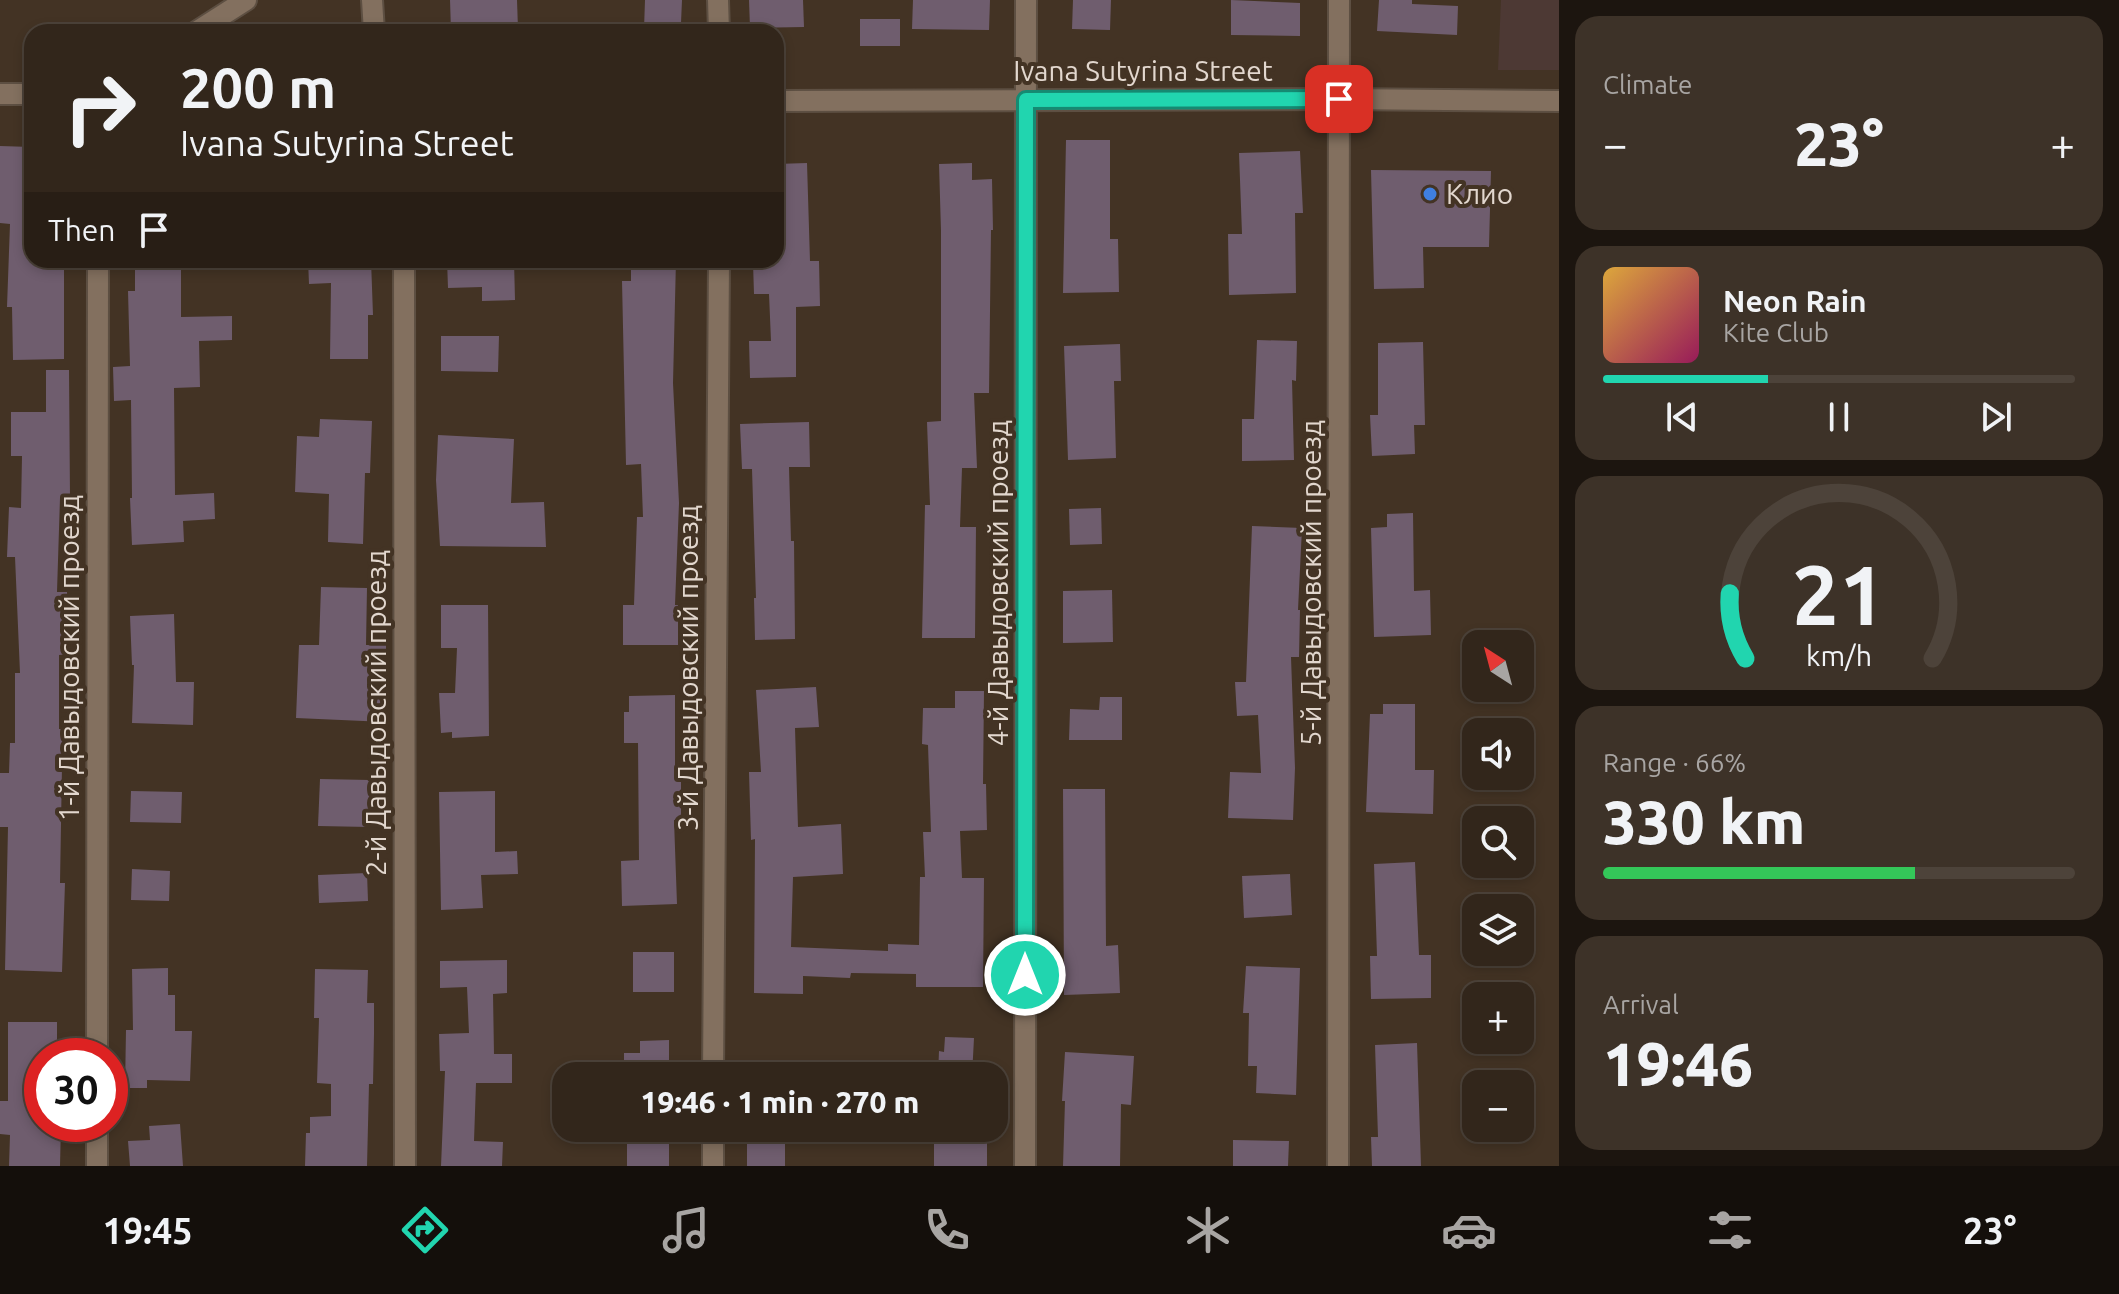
<!DOCTYPE html>
<html lang="en">
<head>
<meta charset="utf-8">
<style>
  :root { --surface:#32261b; --page:#3d3228; --text:#f1f3f6; --muted:#a8a5a3; --line:#4d433a; --accent:#21d5af }
  body { margin:0; font-family:Ubuntu,sans-serif; background:var(--page); color:var(--text); height:100vh; display:flex; flex-direction:column; font-size:30px; white-space:nowrap }
  * { box-sizing:border-box; margin:0 }
  p { font-size:26px; color:var(--muted) }
  .icon { flex:none; width:44px; height:44px; fill:none; stroke:currentColor; stroke-width:2; stroke-linecap:round; stroke-linejoin:round }
  .map { position:relative; flex:1; overflow:hidden }
  .sheet { display:flex; flex-direction:column; gap:16px; padding:16px; background:#1c150f; width:560px }
  .sheet>* { flex:none }
  .banner { position:absolute; left:24px; top:24px; width:760px; height:244px; border-radius:24px; box-shadow:0 4px 12px #0003,0 0 0 2px var(--line); background:#32261b; color:var(--text); overflow:hidden }
  .needle { width:52px; rotate:324deg }
  .buttons { position:absolute; left:1462px; top:630px; display:grid; gap:16px }
  .buttons a { display:grid; place-items:center; width:72px; height:72px; border-radius:16px; background:var(--surface); box-shadow:0 4px 12px #0003,0 0 0 2px var(--line); font-size:40px }
  .speed { position:absolute; left:24px; top:1038px; display:flex; gap:16px; font-size:40px; font-weight:700; text-align:center }
  .speed>* { display:grid; place-content:center; width:104px; height:104px; border-radius:50%; background:var(--surface); box-shadow:0 4px 12px #0003,0 0 0 2px var(--line); line-height:1 }
  .speed .limit { border:12px solid #d22; background:#fff; color:#111 }
  .pin { position:absolute; display:grid; place-items:center; width:68px; height:68px; color:#fff; margin:-34px; border-radius:16px; box-shadow:0 4px 12px #0006 }
  .me { position:absolute; width:88px; margin:-44px; rotate:0deg; stroke-linejoin:round; filter:drop-shadow(0 0 6px #0008) }
  .turn { display:flex; align-items:center; gap:28px; height:168px; padding:0 24px; font-size:36px }
  .turn .icon { width:104px; height:104px; stroke-width:2.5 }
  .turn b { display:block; font-size:56px; line-height:68px }
  .then { display:flex; align-items:center; height:76px; padding:0 24px; background:#0003; gap:16px; font-size:30px }
  .big { font-size:60px; font-weight:800; line-height:1.1 }
  .sheet .tile { flex:1; display:flex; flex-direction:column; justify-content:center; gap:12px; min-width:0; padding:0 28px; border-radius:24px; background:var(--page) }
  .sheet .dial { align-items:center; gap:0 }
  .dial svg { height:208px; overflow:visible; fill:none; stroke:var(--line); stroke-width:7; stroke-linecap:round; text-anchor:middle }
  .dial text { fill:var(--text); stroke:none }
  .song { display:flex; align-items:center; gap:24px }
  .cover { width:96px; height:96px; border-radius:12px; background:linear-gradient(135deg,hsl(40 70% 55%),hsl(330 70% 35%)) }
  .played { height:8px; border-radius:4px; background:linear-gradient(90deg,var(--accent) 35%,var(--line) 35%) }
  .keys { display:flex; justify-content:space-around; direction:ltr }
  .heat { display:flex; justify-content:space-between; align-items:center; font-size:44px; direction:ltr }
  .charge { height:12px; border-radius:6px; background:linear-gradient(90deg,#34c759 66%,var(--line) 0) }
  .trip { position:absolute; left:552px; top:1062px; width:456px; height:80px; border-radius:24px; background:var(--surface); box-shadow:0 4px 12px #0003,0 0 0 2px var(--line); font-weight:800; line-height:80px; text-align:center }
  .menu { display:flex; height:128px; justify-content:space-around; align-items:center; background:#140f0b; color:var(--muted) }
  .menu .icon { width:56px; height:56px }
  .menu .selected { color:var(--accent) }
  .menu b { font-size:36px; color:var(--text) }
  main { display:flex; flex:1; min-height:0 }
  .map>svg:first-child { display:block }
</style>
</head>
<body>
<main>
<div class="map">
<svg width="1559" height="1166" viewBox="0 0 1559 1166">
  <rect width="100%" height="100%" fill="#433324"/>
  <polygon fill="#4d3934" points="1501,0 1559,0 1559,70 1498,70"/>
  <g fill="#6f5d6e">
    <polygon points="450,0 517,0 518,29 451,32"/>
    <polygon points="645,0 682,0 681,23 672,23 671,29 644,29"/>
    <polygon points="749,0 803,0 804,27 750,28"/>
    <polygon points="913,0 990,0 989,30 912,29"/>
    <polygon points="1073,0 1111,0 1110,30 1072,29"/>
    <polygon points="1231,0 1300,3 1300,36 1231,35"/>
    <polygon points="1379,0 1412,0 1412,4 1458,6 1457,35 1377,31"/>
    <rect x="860" y="19" width="40" height="27"/>
    <polygon points="1066,140 1110,140 1110,239 1118,239 1119,292 1063,293"/>
    <polygon points="0,146 32,147 32,260 64,260 64,359 13,360 12,307 7,307 10,224 0,223"/>
    <polygon points="1300,151 1303,213 1295,213 1296,293 1229,295 1228,234 1242,234 1239,153"/>
    <polygon points="807,163 810,261 819,261 820,306 796,307 796,377 750,378 749,341 771,341 769,294 754,294 753,263 776,262 776,164"/>
    <polygon points="972,163 972,180 992,179 993,230 991,230 989,393 974,393 977,468 962,468 960,527 976,527 975,638 922,638 925,505 930,505 927,422 941,421 941,231 939,164"/>
    <polygon points="1371,170 1491,171 1489,247 1423,247 1424,288 1374,289"/>
    <polygon points="135,260 181,260 181,317 232,316 232,340 199,341 200,387 174,388 175,495 214,493 215,519 183,521 184,542 132,545 130,498 132,498 131,400 114,401 113,367 130,366 128,291 135,291"/>
    <polygon points="308,260 371,260 373,315 368,315 368,359 330,359 331,283 309,284"/>
    <polygon points="447,260 514,260 515,300 482,301 482,287 448,288"/>
    <polygon points="631,260 676,260 673,383 679,503 675,605 678,605 678,645 623,645 623,605 634,605 637,517 643,517 641,464 626,465 622,281 631,281"/>
    <polygon points="441,336 499,336 498,372 441,371"/>
    <polygon points="1257,340 1297,341 1296,381 1292,380 1294,460 1242,461 1242,419 1254,419"/>
    <polygon points="1423,342 1425,425 1414,425 1415,454 1372,456 1370,415 1378,415 1378,343"/>
    <polygon points="1120,344 1121,381 1114,381 1116,458 1068,460 1064,346"/>
    <polygon points="46,370 69,370 70,498 60,498 57,592 67,592 70,654 59,655 59,729 70,729 69,766 62,766 60,883 65,883 62,972 5,970 8,827 0,827 0,773 9,773 10,743 15,743 15,673 20,673 15,557 7,557 9,507 21,508 22,456 11,456 11,412 46,412"/>
    <polygon points="320,419 372,421 370,473 365,473 363,544 328,542 329,494 295,492 297,436 319,437"/>
    <polygon points="809,422 810,467 789,467 791,541 794,541 795,639 755,640 754,598 756,598 752,469 742,469 740,424"/>
    <polygon points="438,435 514,439 511,503 544,502 546,547 440,546 436,480"/>
    <polygon points="1101,508 1102,544 1070,545 1069,509"/>
    <polygon points="1413,513 1414,591 1430,590 1431,635 1374,637 1371,528 1387,527 1387,514"/>
    <polygon points="1252,526 1302,528 1298,610 1300,610 1299,657 1291,657 1295,768 1293,820 1228,818 1230,772 1261,773 1258,715 1237,716 1235,682 1246,682"/>
    <polygon points="321,587 367,588 366,645 386,645 386,722 296,718 299,645 319,645"/>
    <polygon points="1112,590 1113,642 1063,643 1063,591"/>
    <polygon points="441,605 488,605 489,736 452,738 452,732 441,733 439,693 455,693 457,648 441,648"/>
    <polygon points="174,614 176,682 194,682 193,725 132,723 134,665 132,665 130,616"/>
    <polygon points="816,687 819,727 795,728 798,827 841,824 843,874 793,877 791,947 888,951 888,944 919,945 920,877 925,877 923,832 931,832 928,745 922,744 923,708 955,708 955,691 984,691 983,784 986,784 987,830 960,831 962,878 984,878 983,987 916,987 916,974 851,973 850,978 803,976 803,994 754,993 755,839 751,840 749,772 761,772 756,690"/>
    <polygon points="675,695 675,771 681,771 681,820 674,820 677,904 622,906 621,861 639,860 638,743 624,743 624,712 629,712 629,696"/>
    <polygon points="1100,697 1122,697 1122,740 1069,740 1070,709 1099,710"/>
    <polygon points="1383,704 1415,704 1415,770 1434,770 1433,814 1366,812 1370,714 1383,714"/>
    <polygon points="320,779 370,780 369,827 318,826"/>
    <polygon points="1063,789 1105,789 1106,946 1118,945 1120,993 1064,995"/>
    <polygon points="131,791 182,792 181,823 130,822"/>
    <polygon points="495,791 495,852 517,851 518,874 481,875 483,908 441,910 439,792"/>
    <polygon points="1415,862 1419,955 1431,955 1431,998 1371,999 1370,956 1377,956 1374,864"/>
    <polygon points="132,869 170,871 169,901 131,900"/>
    <polygon points="367,873 368,901 319,903 318,875"/>
    <polygon points="1290,874 1292,915 1244,918 1242,876"/>
    <rect x="633" y="952" width="41" height="40"/>
    <polygon points="507,960 507,993 493,994 494,1054 512,1054 512,1083 476,1083 474,1141 503,1142 502,1166 441,1166 445,1071 440,1071 439,1034 469,1033 467,987 440,988 440,961"/>
    <polygon points="1246,966 1300,968 1296,1095 1256,1093 1257,1066 1248,1066 1249,1013 1243,1013"/>
    <polygon points="168,968 168,995 175,995 175,1031 192,1031 190,1081 147,1080 147,1088 125,1088 126,1030 133,1030 132,969"/>
    <polygon points="315,969 368,970 367,1003 374,1003 374,1034 373,1084 369,1084 367,1166 305,1166 306,1133 310,1133 310,1117 331,1116 331,1084 317,1083 319,1018 314,1018"/>
    <polygon points="8,1022 57,1022 57,1056 42,1056 42,1124 61,1124 60,1166 9,1166 10,1135 0,1134 0,1101 8,1101"/>
    <polygon points="945,1037 974,1038 972,1076 938,1076 939,1051 944,1052"/>
    <polygon points="669,1040 669,1076 624,1076 624,1053 640,1053 640,1041"/>
    <polygon points="1417,1043 1421,1166 1372,1166 1371,1137 1378,1137 1375,1045"/>
    <polygon points="1065,1052 1134,1056 1131,1105 1121,1104 1120,1166 1063,1166 1065,1101 1062,1101"/>
    <polygon points="180,1124 183,1166 130,1166 128,1141 150,1140 149,1126"/>
    <rect x="934" y="1128" width="53" height="38"/>
    <rect x="627" y="1130" width="42" height="36"/>
    <rect x="747" y="1130" width="38" height="36"/>
    <polygon points="1233,1140 1289,1141 1288,1166 1233,1166"/>
  </g>
  <g fill="none" stroke-linecap="round" stroke-linejoin="round">
    <g stroke="#5d4f42" stroke-width="24">
      <g id="minor">
        <polyline points="372,0 374,32"/>
        <polyline points="718,0 719,32"/>
        <polyline points="404,260 405,1166"/>
        <polyline points="97,1056 98,260"/>
        <polyline points="713,1076 719,260"/>
        <polyline points="97,1166 97,1124"/>
        <polyline points="713,1166 713,1128"/>
        <polyline points="1025,1166 1026,0"/>
        <polyline points="1338,1166 1339,0"/>
      </g>
    </g>
    <g stroke="#5d4f42" stroke-width="24">
      <polyline id="tertiary" points="196,32 246,0"/>
    </g>
    <g stroke="#5d4f42" stroke-width="24">
      <g id="secondary">
        <polyline points="0,94 32,94"/>
        <polyline points="776,101 1339,99 1559,101"/>
      </g>
    </g>
    <use href="#minor" stroke="#83705f" stroke-width="20"/>
    <use href="#tertiary" stroke="#83705f" stroke-width="20"/>
    <use href="#secondary" stroke="#83705f" stroke-width="20"/>
  </g>
  <g fill="none" stroke-linecap="round" stroke-linejoin="round">
    <g stroke="#158a72" stroke-width="20">
      <polyline id="route" points="1025,975 1026,100 1339,99"/>
    </g>
    <use href="#route" stroke="#21d5af" stroke-width="14"/>
  </g>
  <circle fill="#3f7fe0" stroke="#433324" stroke-width="3" cx="1430" cy="194" r="8"/>
  <g text-anchor="middle" stroke-width="8" stroke-linejoin="round" paint-order="stroke">
    <g font-size="28" fill="#e2d7ce" stroke="#433324">
      <text x="1143" y="81">Ivana Sutyrina Street</text>
      <text transform="translate(998 583) rotate(-90)" y="10">4-й Давыдовский проезд</text>
      <text transform="translate(1311 583) rotate(-90)" y="10">5-й Давыдовский проезд</text>
      <text transform="translate(69 658) rotate(-90)" y="10">1-й Давыдовский проезд</text>
      <text transform="translate(688 668) rotate(-90)" y="10">3-й Давыдовский проезд</text>
      <text transform="translate(376 713) rotate(-90)" y="10">2-й Давыдовский проезд</text>
    </g>
    <g font-size="28" fill="#e2d7ce" stroke="#433324" text-anchor="start">
      <text x="1446" y="204">Клио</text>
    </g>
  </g>
</svg>
<div class="buttons">
<a><svg class="needle" viewBox="-14 -14 28 28"><path d="M0-13l5 13h-10z" fill="#e53935"/><path d="M0 13l5-13h-10z" fill="#a8a5a3"/></svg></a>
<a><svg class="icon" aria-label="sound" viewBox="0 0 24 24"><path d="M4 9h4l5-4v14l-5-4H4zM17 9q2 3 0 6"/></svg></a>
<a><svg class="icon" aria-label="search" viewBox="0 0 24 24"><circle cx="10" cy="10" r="6"/><path d="M15 15l6 6"/></svg></a>
<a><svg class="icon" aria-label="layers" viewBox="0 0 24 24"><path d="M12 4l9 5-9 5-9-5zM3 14l9 5 9-5"/></svg></a>
<a>+</a>
<a>−</a>
</div>
<div class="speed"><div class="limit">30</div></div>
<div class="pin" style="left:1339px;top:99px;background:#d93025"><svg class="icon" aria-label="arrive" viewBox="0 0 24 24"><path d="M6 21V4h12l-3 4 3 4H6"/></svg></div>
<svg class="me" style="left:1025px;top:975px" viewBox="-20 -20 40 40"><circle r="17" fill="#21d5af" stroke="#fff" stroke-width="3"/><path d="M0-11L8 9 0 5-8 9z" fill="#fff"/></svg>
<div class="trip">19:46 · 1 min · 270 m</div>
<div class="banner">
<div class="turn"><svg class="icon" aria-label="right" viewBox="0 0 24 24"><path d="M7 20v-9h11M14 6l5 5-5 5"/></svg><div><b>200 m</b>Ivana Sutyrina Street</div></div>
<div class="then">Then<svg class="icon" aria-label="arrive" viewBox="0 0 24 24"><path d="M6 21V4h12l-3 4 3 4H6"/></svg></div>
</div>
</div>
<section class="sheet">
<div class="tile"><p>Climate</p>
<div class="heat"><a>−</a><b class="big">23°</b><a>+</a></div>
</div>
<div class="tile">
<div class="song"><i class="cover"></i><div><b>Neon Rain</b><p>Kite Club</p></div></div>
<div class="played"></div>
<div class="keys"><svg class="icon" aria-label="previous" viewBox="0 0 24 24"><path d="M18 5L8 12l10 7zM5 5v14"/></svg><svg class="icon" aria-label="pause" viewBox="0 0 24 24"><path d="M8 5v14M16 5v14"/></svg><svg class="icon" aria-label="next" viewBox="0 0 24 24"><path d="M6 5l10 7-10 7zM19 5v14"/></svg></div>
</div>
<div class="tile dial"><svg viewBox="0 0 100 80">
<path d="M14 69A42 42 0 1 1 86 69"/>
<path d="M14 69A42 42 0 0 1 8 44" stroke="#21d5af"/>
<text x="50" y="56" font-size="32" font-weight="700">21</text>
<text x="50" y="72" font-size="11">km/h</text>
</svg></div>
<div class="tile"><p>Range · 66%</p><b class="big">330 km</b><div class="charge"></div></div>
<div class="tile"><p>Arrival</p><b class="big">19:46</b></div>
</section>
</main>
<nav class="menu">
<b>19:45</b>
<svg class="icon selected" aria-label="directions" viewBox="0 0 24 24"><path d="M12 3l9 9-9 9-9-9zM9 14v-3h6M13 9l2 2-2 2"/></svg>
<svg class="icon" aria-label="music" viewBox="0 0 24 24"><path d="M9 18V5l10-2v13"/><circle cx="6" cy="18" r="3"/><circle cx="16" cy="16" r="3"/></svg>
<svg class="icon" aria-label="phone" viewBox="0 0 24 24"><path d="M5 4h4l2 5-3 2q2 4 5 5l2-3 5 2v4C11 20 4 13 5 4z"/></svg>
<svg class="icon" aria-label="climate" viewBox="0 0 24 24"><path d="M12 3v18M4 7l16 10M4 17L20 7"/></svg>
<svg class="icon" aria-label="car" viewBox="0 0 24 24"><path d="M5 17H2v-5l4-1 3-4h7l3 4 3 1v5h-3M9 17h6M6 11h13"/><circle cx="7" cy="17" r="2"/><circle cx="17" cy="17" r="2"/></svg>
<svg class="icon" aria-label="filters" viewBox="0 0 24 24"><path d="M4 7h16M4 17h16"/><circle cx="9" cy="7" r="2"/><circle cx="15" cy="17" r="2"/></svg>
<b>23°</b>
</nav>
</body>
</html>
